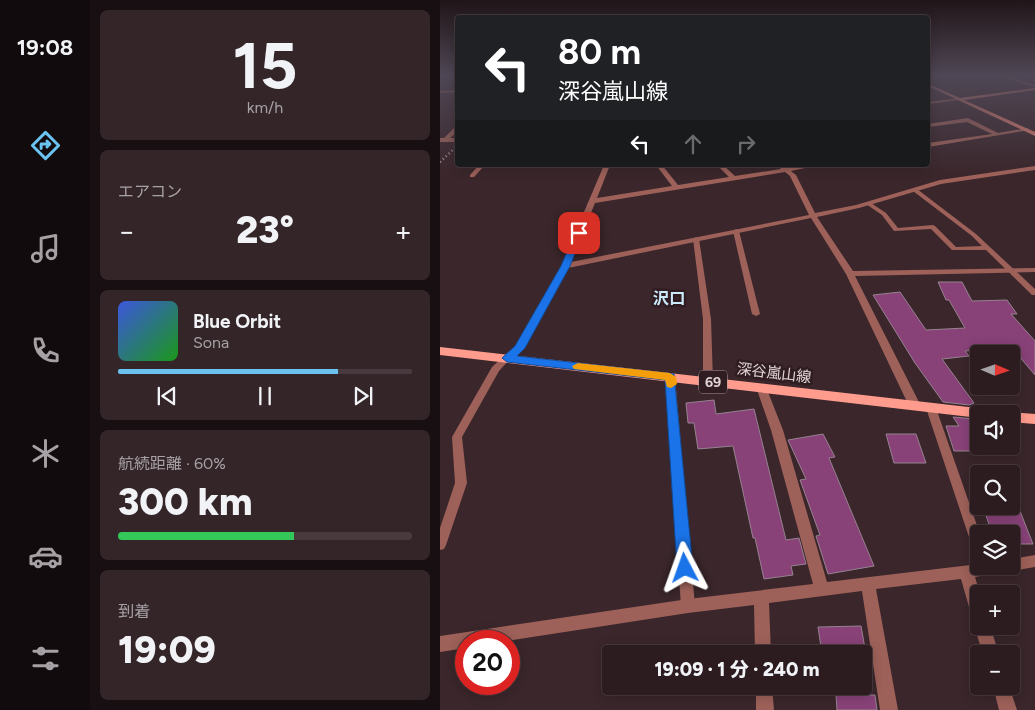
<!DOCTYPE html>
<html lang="ja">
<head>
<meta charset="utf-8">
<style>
  :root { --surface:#2c1c20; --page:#342529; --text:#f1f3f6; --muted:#a6a1a5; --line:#483a3e; --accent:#6ac3f1 }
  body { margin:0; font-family:Figtree,"Noto Sans JP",sans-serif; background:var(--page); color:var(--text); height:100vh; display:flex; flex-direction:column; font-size:19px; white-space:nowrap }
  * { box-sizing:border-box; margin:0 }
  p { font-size:16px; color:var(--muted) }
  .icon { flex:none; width:28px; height:28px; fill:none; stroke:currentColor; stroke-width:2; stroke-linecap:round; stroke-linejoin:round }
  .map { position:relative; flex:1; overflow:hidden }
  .sheet { display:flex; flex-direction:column; gap:10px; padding:10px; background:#180f12; width:350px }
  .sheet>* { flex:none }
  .top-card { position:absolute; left:15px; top:15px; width:475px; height:152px; border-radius:5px; box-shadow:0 2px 12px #0003,0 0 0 1px var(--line); background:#202124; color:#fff; overflow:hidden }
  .needle { width:32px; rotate:92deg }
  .controls { position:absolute; left:530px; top:345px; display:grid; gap:10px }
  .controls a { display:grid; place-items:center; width:50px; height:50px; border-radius:5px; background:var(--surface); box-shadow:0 2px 12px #0003,0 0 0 1px var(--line); font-size:25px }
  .speed { position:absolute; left:15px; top:630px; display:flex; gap:10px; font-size:25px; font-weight:700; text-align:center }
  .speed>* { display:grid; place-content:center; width:65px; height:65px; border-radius:50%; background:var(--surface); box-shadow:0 2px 12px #0003,0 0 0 1px var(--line); line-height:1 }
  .speed .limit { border:8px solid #d22; background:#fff; color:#111 }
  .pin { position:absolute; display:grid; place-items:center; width:42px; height:42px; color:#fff; margin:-21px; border-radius:10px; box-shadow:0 2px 8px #0006 }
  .me { position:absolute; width:55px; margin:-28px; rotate:356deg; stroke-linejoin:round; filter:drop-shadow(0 0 4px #0008) }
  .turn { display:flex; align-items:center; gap:18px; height:105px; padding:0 20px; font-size:22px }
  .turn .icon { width:65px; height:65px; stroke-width:2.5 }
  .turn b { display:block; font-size:35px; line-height:42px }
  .lanes { display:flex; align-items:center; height:48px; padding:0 20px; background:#0003; justify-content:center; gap:25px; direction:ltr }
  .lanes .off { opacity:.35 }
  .big { font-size:38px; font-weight:800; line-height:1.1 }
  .sheet .tile { flex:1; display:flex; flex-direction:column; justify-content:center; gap:8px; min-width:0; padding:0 18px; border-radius:8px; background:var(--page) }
  .sheet .dial { align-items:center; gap:0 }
  .dial b { font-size:65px; line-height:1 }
  .song { display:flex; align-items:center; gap:15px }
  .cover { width:60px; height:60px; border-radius:8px; background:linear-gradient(135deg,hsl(230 70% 55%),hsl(120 70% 35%)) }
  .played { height:5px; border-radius:2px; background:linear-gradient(90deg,var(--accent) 75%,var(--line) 75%) }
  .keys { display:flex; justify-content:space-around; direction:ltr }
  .heat { display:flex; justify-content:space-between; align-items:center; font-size:28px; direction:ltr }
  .charge { height:8px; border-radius:4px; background:linear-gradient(90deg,#34c759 60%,var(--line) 0) }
  .trip { position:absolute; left:162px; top:645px; width:270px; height:50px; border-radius:5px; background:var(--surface); box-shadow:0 2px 12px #0003,0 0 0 1px var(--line); font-weight:800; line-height:50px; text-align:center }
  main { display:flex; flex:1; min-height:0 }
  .tabs { display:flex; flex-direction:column; width:90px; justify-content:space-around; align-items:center; background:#120b0d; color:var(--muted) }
  .tabs .icon { width:35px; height:35px }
  .tabs .active { color:var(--accent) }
  .tabs b { font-size:22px; color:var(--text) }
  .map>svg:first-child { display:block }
</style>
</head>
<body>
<main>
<nav class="tabs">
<b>19:08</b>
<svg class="icon active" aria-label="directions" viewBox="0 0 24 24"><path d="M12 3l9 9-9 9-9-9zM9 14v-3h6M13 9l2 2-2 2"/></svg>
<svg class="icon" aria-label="music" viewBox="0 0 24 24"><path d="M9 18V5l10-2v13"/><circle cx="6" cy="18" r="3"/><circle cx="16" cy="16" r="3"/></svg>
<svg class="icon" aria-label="phone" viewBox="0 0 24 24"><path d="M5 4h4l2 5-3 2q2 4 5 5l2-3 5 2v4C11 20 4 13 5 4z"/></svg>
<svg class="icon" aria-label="climate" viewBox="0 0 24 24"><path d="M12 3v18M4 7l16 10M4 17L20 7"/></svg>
<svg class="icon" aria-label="car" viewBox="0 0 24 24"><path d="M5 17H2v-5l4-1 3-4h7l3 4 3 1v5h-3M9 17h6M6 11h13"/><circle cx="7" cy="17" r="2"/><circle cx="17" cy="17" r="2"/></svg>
<svg class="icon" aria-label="filters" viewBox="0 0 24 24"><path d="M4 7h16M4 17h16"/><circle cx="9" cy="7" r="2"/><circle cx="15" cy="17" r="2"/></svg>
</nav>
<section class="sheet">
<div class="tile dial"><b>15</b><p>km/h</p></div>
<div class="tile"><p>エアコン</p>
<div class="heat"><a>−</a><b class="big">23°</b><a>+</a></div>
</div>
<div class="tile">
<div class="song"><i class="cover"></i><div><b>Blue Orbit</b><p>Sona</p></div></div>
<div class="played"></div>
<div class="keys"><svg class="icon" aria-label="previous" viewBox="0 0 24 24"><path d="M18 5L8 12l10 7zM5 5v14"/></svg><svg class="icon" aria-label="pause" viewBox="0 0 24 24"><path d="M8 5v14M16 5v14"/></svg><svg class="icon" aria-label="next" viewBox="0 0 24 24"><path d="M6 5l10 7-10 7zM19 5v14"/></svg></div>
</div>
<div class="tile"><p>航続距離 · 60%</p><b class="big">300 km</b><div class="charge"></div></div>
<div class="tile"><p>到着</p><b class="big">19:09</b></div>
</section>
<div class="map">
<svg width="595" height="710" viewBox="0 0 595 710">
  <rect width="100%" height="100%" fill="#3a262b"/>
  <g fill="#884278" stroke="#968290">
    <polygon points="498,282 522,282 532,301 567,300 577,314 571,314 595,341 595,375 572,348 525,351 529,356 502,359 534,403 529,405 503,402 475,363 433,295 460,292 486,330 525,328 509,300 506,300"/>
    <polygon points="274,400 276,414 314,409 346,540 359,538 366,564 351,566 353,575 324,579 315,538 313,538 293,446 258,449 254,423 248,423 246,403"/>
    <polygon points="513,417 534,419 539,427 539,456 536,451 514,451 506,426 519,426"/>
    <polygon points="383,434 395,457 389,458 434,566 388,574 376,536 380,535 360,480 366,479 348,440"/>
    <polygon points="446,434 476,434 486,463 454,463"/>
    <polygon points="543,506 578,506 593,544 571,544 571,534 552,534"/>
    <polygon points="421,626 426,654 382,654 378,627"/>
    <polygon points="396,695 435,695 437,710 397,710"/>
  </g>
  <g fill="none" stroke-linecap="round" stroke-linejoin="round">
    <g fill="#9d6159" fill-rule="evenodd">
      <polygon points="473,189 477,189 536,234 595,289 595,295 592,295 546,250 512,250 491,229 454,231 442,215 426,204 431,203 446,213 458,228 493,225 495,226 516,247 542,246 532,236 473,191"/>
      <polygon points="296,229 299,231 320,314 316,316 312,314 293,231"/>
      <polygon points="256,237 259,239 271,319 273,381 268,384 263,381 263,319 253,239"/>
      <polygon points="67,355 71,358 59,371 22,437 27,483 6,545 4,549 0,550 0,528 15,483 12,437 52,367 64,356"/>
      <polygon points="230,374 235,377 255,606 253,610 248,612 243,610 241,606 225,377"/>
      <polygon points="491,405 494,406 496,408 540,534 539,554 535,553 533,549 486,408 488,406"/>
    </g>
    <g fill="#9d6159" fill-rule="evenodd">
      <polygon points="555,75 563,75 595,85 595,87"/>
      <polygon points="18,90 18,92 0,93 0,91"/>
      <polygon points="521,98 519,100 488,104 488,102"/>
      <polygon points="528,118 558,133 587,128 590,130 488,147 488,143 552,134 527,122 488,127 488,124"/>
      <polygon points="16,126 18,126 18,131 10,138 18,138 18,142 0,142 0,138 4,138"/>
      <polygon points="39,165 45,165 34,177 30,177 30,175"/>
      <path d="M164,165H170L157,198L232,186L216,165H222L238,185L289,177L277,165H283L295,176L341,169L337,165H344L347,168L365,165H379L351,171L356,175L375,213L416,205L500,180L595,166V170L501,184L419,208L377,217L413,271L595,268V272L415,276L481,406L479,409H471L469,406L406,274L371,218L128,268L82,350L71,360H63L62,358L75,346L121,266ZM345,172L350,176L369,215L131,262L155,203Z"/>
      <polygon points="321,384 326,387 343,430 387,582 539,564 539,566 571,566 571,559 595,555 595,567 571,571 566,570 561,572 535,577 540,594 539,594 539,626 550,626 559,654 543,654 534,626 537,620 534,619 531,614 521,579 436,589 458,710 440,710 422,591 329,603 331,654 315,654 314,605 248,613 66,641 26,641 26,648 0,652 0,636 248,599 373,584 331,430 316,387"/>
      <polygon points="316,686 332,686 334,710 316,710"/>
      <polygon points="553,686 569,686 577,710 559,710"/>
    </g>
    <polygon fill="#dd7d70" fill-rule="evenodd" points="488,84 520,98 595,88 595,90 524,100 595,132 595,136 488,86"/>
    <g fill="#ff9c8e" fill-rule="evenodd">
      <polygon points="0,347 546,409 551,411 553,414 539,414 539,418 0,355"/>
      <polygon points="571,412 595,414 595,424 571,422 571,414 566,414"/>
    </g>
    <polyline stroke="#b0a0a4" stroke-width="2.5" stroke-dasharray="1 3" stroke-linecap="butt" points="0,162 18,145"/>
  </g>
  <linearGradient id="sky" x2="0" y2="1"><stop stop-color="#201518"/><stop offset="0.43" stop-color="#4f4755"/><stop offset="1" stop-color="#4f4755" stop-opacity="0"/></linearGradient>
  <rect width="595" height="175" fill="url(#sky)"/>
  <polygon fill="#1a73e8" stroke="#114b97" points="136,231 143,233 130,266 85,348 77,356 234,374 253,568 251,573 245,575 239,573 237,568 225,380 67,362 62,358 75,346 121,266"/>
  <polygon fill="#f59e0b" points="138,363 230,373 236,377 237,384 231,388 227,387 225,380 134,369 132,366"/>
  <g text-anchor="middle" stroke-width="5" stroke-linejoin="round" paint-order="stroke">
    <rect fill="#301d22" stroke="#ac9da1" stroke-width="1" x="259" y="370.5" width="28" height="23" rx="4"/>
    <g font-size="14" font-weight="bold" fill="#e1d4d7">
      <text x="273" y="387">69</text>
    </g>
    <g font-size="15" fill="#e1d4d7" stroke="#301d22">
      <text transform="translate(334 373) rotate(7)" y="5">深谷嵐山線</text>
    </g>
    <g font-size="16" font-weight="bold" fill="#cbeafb" stroke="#301d22">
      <text x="229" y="304">沢口</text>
    </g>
  </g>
</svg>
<div class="controls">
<a><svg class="needle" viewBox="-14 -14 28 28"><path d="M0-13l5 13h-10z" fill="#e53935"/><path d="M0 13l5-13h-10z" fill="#a6a1a5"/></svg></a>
<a><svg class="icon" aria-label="sound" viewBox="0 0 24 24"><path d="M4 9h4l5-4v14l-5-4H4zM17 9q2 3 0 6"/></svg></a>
<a><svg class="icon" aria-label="search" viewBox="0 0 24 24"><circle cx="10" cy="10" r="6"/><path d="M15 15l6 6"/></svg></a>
<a><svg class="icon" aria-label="layers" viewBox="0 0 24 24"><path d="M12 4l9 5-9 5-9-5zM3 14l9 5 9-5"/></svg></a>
<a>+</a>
<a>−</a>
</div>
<div class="speed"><div class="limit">20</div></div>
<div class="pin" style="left:139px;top:233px;background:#d93025"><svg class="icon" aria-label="arrive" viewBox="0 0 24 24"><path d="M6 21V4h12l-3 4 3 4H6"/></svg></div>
<svg class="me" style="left:245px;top:568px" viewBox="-20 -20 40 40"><path d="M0-17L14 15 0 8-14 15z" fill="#1a73e8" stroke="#fff" stroke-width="4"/></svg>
<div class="trip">19:09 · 1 分 · 240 m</div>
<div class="top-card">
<div class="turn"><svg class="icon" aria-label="left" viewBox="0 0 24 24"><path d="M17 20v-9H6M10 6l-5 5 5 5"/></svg><div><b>80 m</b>深谷嵐山線</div></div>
<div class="lanes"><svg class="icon" aria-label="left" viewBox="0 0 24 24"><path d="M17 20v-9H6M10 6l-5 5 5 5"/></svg><svg class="icon off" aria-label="ahead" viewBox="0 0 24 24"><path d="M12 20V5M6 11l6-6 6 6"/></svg><svg class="icon off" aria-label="right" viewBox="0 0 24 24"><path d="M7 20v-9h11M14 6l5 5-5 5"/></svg></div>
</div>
</div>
</main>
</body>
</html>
